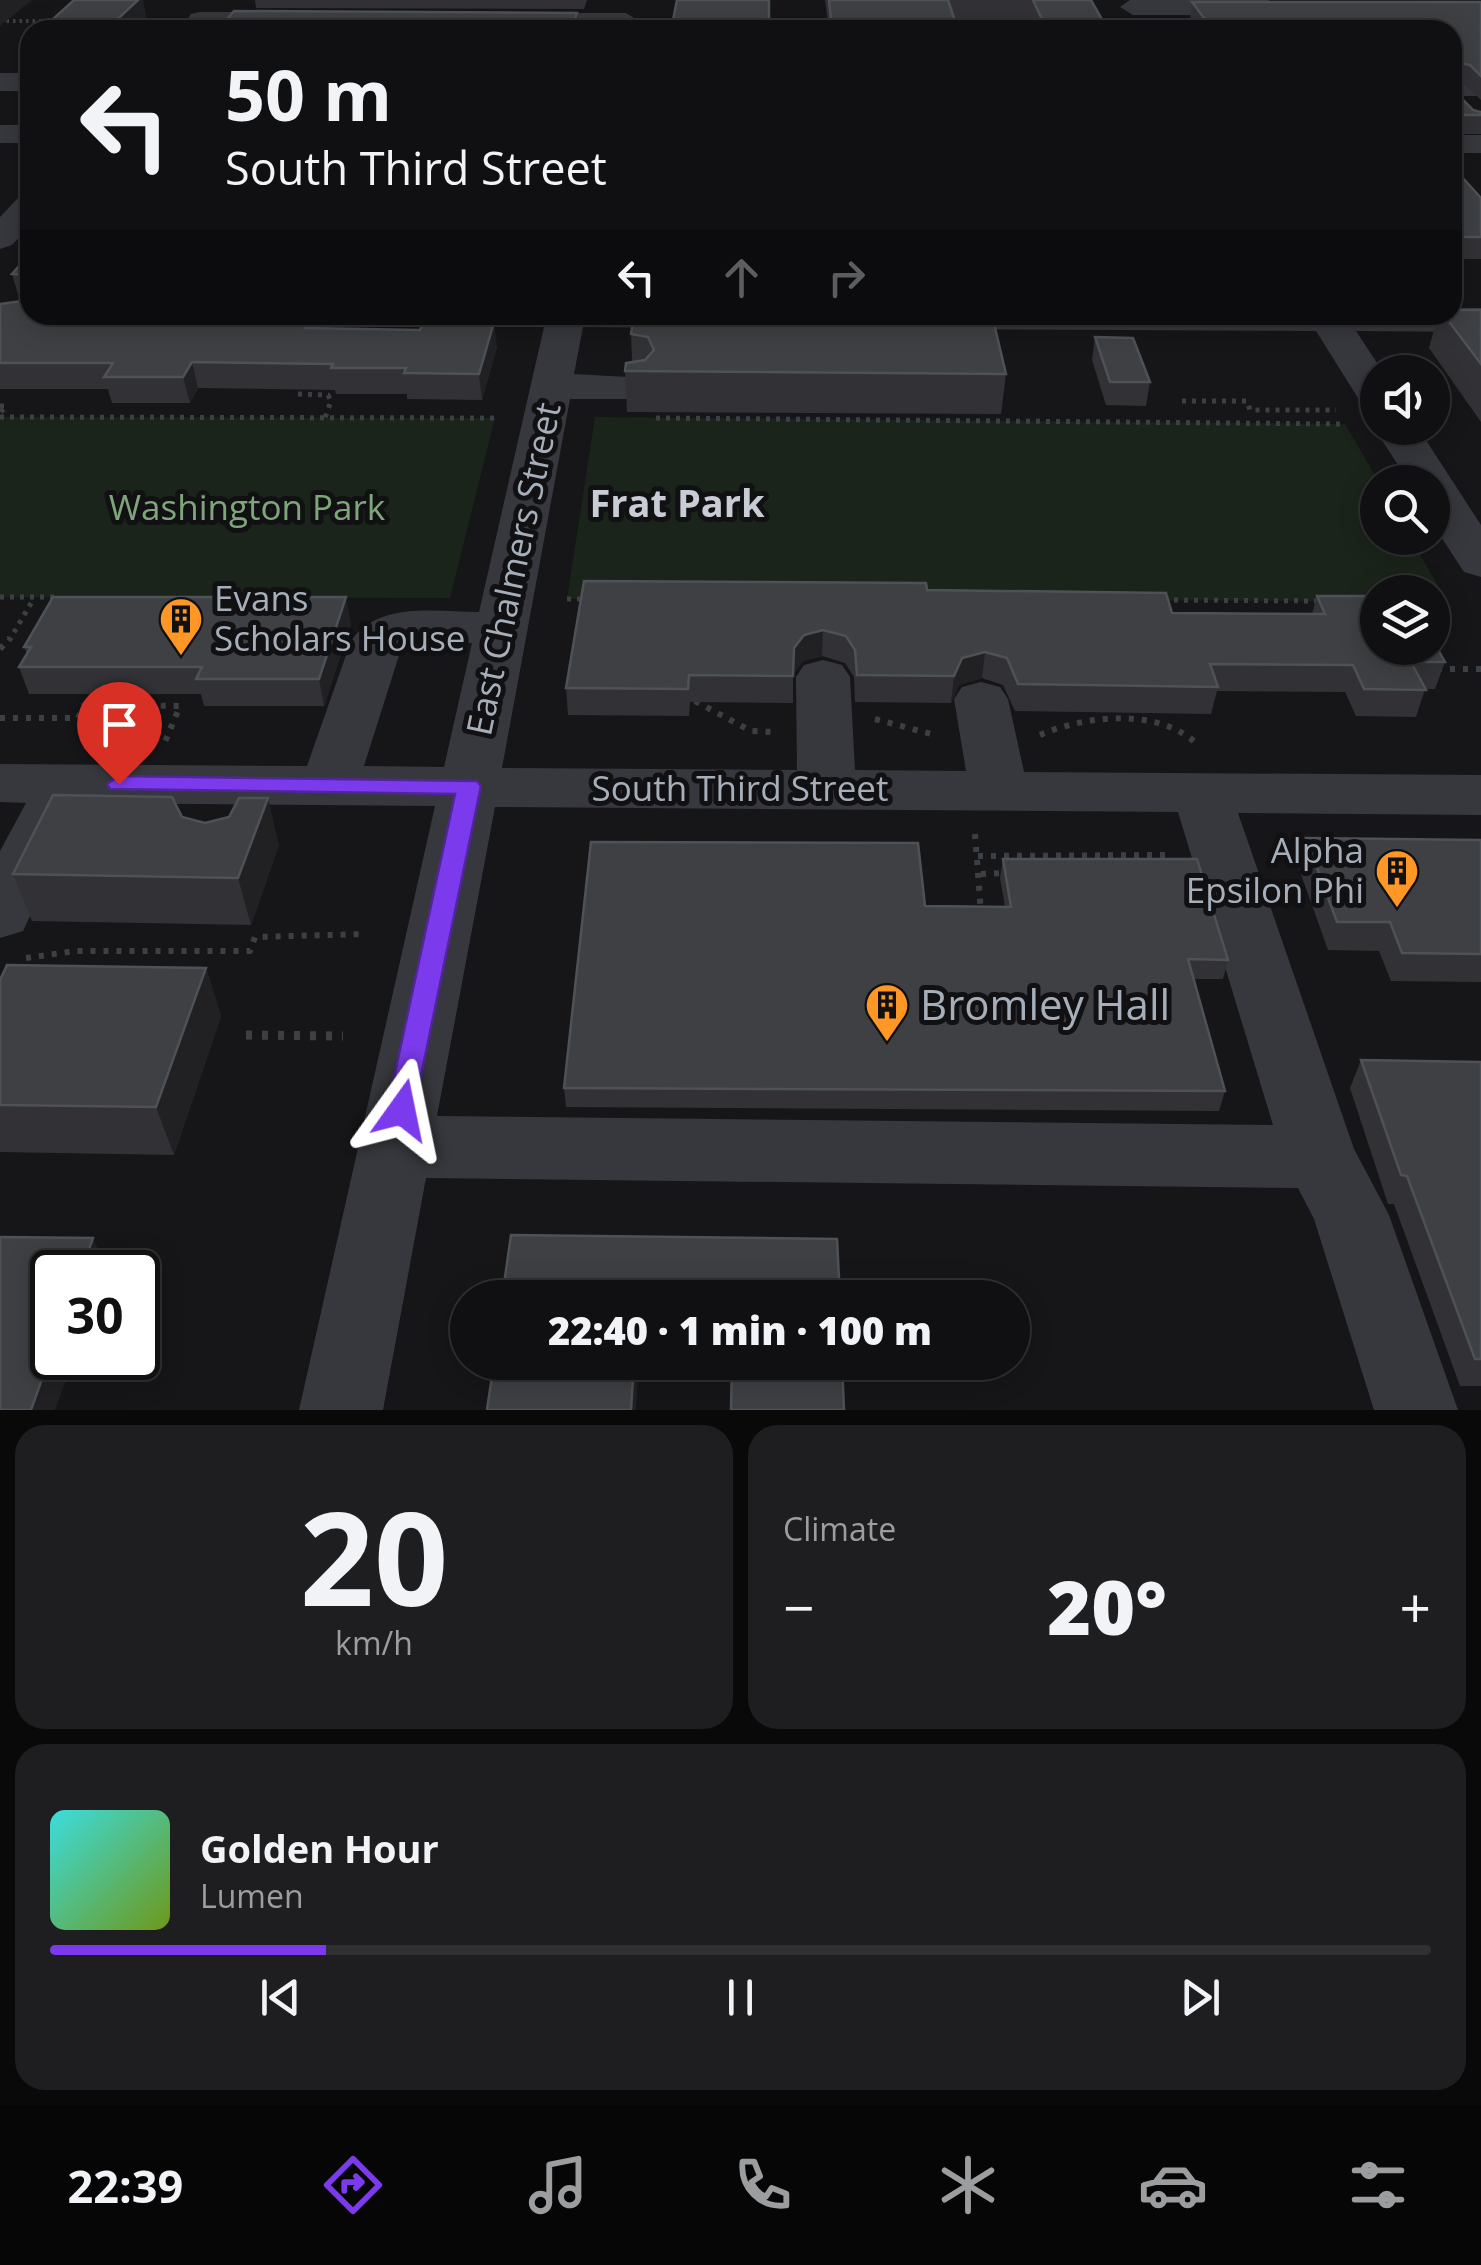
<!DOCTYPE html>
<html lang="en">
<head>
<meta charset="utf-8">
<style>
  :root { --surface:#101012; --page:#1e1e20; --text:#f1f3f6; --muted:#9c9d9f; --line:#303032; --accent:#7c3aed }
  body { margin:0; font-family:"Open Sans",sans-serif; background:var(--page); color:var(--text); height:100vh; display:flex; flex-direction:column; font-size:38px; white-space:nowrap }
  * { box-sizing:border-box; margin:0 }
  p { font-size:32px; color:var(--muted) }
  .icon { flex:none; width:55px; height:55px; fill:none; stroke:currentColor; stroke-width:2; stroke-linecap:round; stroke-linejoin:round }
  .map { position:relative; height:1410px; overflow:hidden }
  .details { display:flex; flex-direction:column; gap:15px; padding:15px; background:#09090a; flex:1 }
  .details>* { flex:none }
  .top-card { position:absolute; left:20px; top:20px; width:1442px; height:305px; border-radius:30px; box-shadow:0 5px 25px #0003,0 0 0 2px var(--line); background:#101012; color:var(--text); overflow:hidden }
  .fabs { position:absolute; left:1360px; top:355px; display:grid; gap:20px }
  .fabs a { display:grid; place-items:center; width:90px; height:90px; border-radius:50%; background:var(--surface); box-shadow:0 5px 25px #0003,0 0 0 2px var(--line); font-size:50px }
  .speed { position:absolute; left:30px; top:1250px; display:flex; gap:20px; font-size:50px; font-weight:700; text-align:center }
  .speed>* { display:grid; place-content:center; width:130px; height:130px; border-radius:50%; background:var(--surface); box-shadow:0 5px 25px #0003,0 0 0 2px var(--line); line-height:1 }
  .speed .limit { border:5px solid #111; border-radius:15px; background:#fff; color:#111 }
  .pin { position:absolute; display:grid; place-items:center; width:85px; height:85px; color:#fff; margin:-102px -42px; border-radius:50% 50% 50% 0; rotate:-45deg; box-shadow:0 0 10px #0007 }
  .pin .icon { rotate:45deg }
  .me { position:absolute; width:110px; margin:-55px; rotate:12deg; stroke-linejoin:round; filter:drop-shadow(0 0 8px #0008) }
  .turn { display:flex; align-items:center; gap:35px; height:210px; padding:0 40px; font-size:45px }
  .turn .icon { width:130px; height:130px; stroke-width:2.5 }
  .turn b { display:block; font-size:70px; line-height:85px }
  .lanes { display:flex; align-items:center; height:95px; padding:0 40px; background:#0003; justify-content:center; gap:50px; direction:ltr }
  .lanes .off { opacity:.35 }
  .big { font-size:75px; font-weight:800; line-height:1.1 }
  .details .widget { flex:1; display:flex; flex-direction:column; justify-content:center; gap:15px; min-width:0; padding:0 35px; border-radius:30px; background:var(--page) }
  .details .dial { align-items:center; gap:0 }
  .dial b { font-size:130px; line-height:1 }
  .song { display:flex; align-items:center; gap:30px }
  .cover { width:120px; height:120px; border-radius:15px; background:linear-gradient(135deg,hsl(180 70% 55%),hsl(80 70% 35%)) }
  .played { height:10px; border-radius:5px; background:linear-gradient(90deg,var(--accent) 20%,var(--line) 20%) }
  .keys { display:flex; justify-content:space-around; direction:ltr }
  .heat { display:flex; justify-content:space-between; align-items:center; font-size:55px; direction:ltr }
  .details .tiles { flex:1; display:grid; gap:15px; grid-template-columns:1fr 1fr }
  .widget:last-child { grid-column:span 2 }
  .trip { position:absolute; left:450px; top:1280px; width:580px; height:100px; border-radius:50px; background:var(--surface); box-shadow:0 5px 25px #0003,0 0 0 2px var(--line); font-weight:800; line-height:100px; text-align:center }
  .tabs { display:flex; height:160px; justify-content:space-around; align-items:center; background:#060607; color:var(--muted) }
  .tabs .icon { width:70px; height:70px }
  .tabs .current { color:var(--accent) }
  .tabs b { font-size:45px; color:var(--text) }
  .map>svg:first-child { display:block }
</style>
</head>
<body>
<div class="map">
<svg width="1481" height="1410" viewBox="0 0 1481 1410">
  <rect width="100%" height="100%" fill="#161618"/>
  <g fill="#1b241b">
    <polygon points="0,417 495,418 450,598 0,597"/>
    <polygon points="595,417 1345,424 1379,482 1378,538 1410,538 1447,601 1433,601 1432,592 1378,592 1377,601 567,599"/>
  </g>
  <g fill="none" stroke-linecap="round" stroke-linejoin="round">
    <g stroke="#3c4045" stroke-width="4" stroke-dasharray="2.5 4" stroke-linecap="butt">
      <polyline points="0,21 59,21"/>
      <polyline points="141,21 169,20"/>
      <polyline points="763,23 836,24"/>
      <polyline points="948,25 1036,24"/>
      <polyline points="146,27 170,30"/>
    </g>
    <g stroke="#3c4045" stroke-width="5" stroke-dasharray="4 6" stroke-linecap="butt">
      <polyline points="298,394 328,395 331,401 325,418"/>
      <polyline points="1182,401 1247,401 1250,410 1336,410"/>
      <polyline points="0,406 6,406 0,413"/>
      <polyline points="0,417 495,418"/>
      <polyline points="656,418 1345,424"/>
      <polyline points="0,597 59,597"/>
      <polyline points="567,599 586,599"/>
      <polyline points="1164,600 1321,601"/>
      <polyline points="1432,601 1447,601"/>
      <polyline points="9,641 34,598"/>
    </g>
    <g stroke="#3c4045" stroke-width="6" stroke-dasharray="5 8" stroke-linecap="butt">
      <polyline points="0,649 10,638"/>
      <polyline points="1437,669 1481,669"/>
      <polyline points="695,701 751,731 774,732"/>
      <polyline points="0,718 78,718 84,705 180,706 164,744"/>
      <polyline points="875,719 935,735"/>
      <path d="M1040,735C1086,715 1161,707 1199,746"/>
      <polyline points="975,834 981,913"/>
      <polyline points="978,856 1167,855"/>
      <polyline points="981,874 1006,873"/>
      <polyline points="26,958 75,951 250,951 255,937 365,934"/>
    </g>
    <polyline stroke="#3c4045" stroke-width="9" stroke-dasharray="6 10" stroke-linecap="butt" points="246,1035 343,1036"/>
    <g fill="#36383d" fill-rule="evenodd">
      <polygon points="1130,0 1268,0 1278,7 1265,15 1133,15 1120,7"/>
      <polygon points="200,12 303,12 316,20 303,28 191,26 187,20 191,14"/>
      <polygon points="504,13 626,13 639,21 626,29 495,27 491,21"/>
      <rect x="0" y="73" width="30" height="18"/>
      <rect x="1452" y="78" width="29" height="18"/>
      <rect x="0" y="125" width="30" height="18"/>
      <rect x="1452" y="135" width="29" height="18"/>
      <polygon points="30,195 30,226 12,245 0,249 0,217 18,198"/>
      <polygon points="1452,308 1481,308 1481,332 1356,331 1383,372 1378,372 1378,409 1363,406 1316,331 919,329 905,325 900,317 1452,315"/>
      <path d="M282,315L727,316L722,324L708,328L583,327L574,374L646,378L652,387L646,396L631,399H570L502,768L797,770L796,677L804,665L823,660L842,665L850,677L855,770L966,771L954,699L962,687L981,682L1000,687L1008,699L1024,772L1481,775V815L1238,813L1354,1149L1389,1215L1458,1410H1374L1314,1219L1298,1188L426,1178L383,1410H299L435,806L73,803L79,813L23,931L0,938V851L26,803L0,802V764L307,766L351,641C378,601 437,612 479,612L544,327H301L287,323ZM410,643H472L444,767L364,766L401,649ZM495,807L1178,812L1273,1125L437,1116Z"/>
      <polygon points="1378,423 1378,428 1418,428 1481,525 1481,577 1464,572 1432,523 1432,482 1409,482 1374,428"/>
    </g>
  </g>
  <g fill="#323236">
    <polygon points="255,0 587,0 584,9 256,8"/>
    <polygon points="825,0 1091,0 1108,30 1033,30 1028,19 955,19 958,30 829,30"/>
    <polygon points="1192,2 1481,2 1481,100 1464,84 1454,82 1454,91 1473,110 1481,112 1481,134 1452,134 1452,30 1197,30 1190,19"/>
    <polygon points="577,13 578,30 218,30"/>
    <polygon points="1452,166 1481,198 1481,259 1452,259"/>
    <polygon points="30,254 30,299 19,298 12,274"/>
    <polygon points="0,304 321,328 420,330 426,315 473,315 474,322 497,347 482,400 407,399 407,394 336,394 335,390 198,388 190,403 112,403 108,389 0,389"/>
    <polygon points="1481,310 1481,422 1429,348 1438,315 1452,315"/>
    <polygon points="631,334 1006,374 1001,414 627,412 625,371 632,362"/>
    <polygon points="1095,337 1150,382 1146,406 1106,405 1092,360"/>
    <polygon points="927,590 1172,613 1312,614 1317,596 1378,648 1445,662 1435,689 1425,689 1416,717 1356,716 1345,692 1217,691 1211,714 1015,711 1003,685 982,678 959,685 951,703 855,702 854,677 845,663 822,656 803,661 793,674 793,703 690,702 689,716 568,715 566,688"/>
    <polygon points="351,624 324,706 204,706 201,694 29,694 19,667 27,654 24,647"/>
    <polygon points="182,817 279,845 251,925 32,921 13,874"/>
    <polygon points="1306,838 1481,840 1481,982 1391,981 1379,951 1328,950 1298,866"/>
    <polygon points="1003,859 1228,960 1223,979 1193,979 1225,1091 1219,1111 566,1107 564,1088 925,906 1005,907 1000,878"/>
    <polygon points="206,968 221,1016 174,1155 0,1152 0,980"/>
    <polygon points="1361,1060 1481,1062 1481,1386 1460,1386 1394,1204 1388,1204 1350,1088"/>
  </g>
  <g fill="#212124">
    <polygon points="0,0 32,0 0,26"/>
    <polygon points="138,0 143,0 148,25 143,30 106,30"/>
    <polygon points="577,13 578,30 574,30 573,25"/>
    <polygon points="312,315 318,315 321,331 305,328"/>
    <polygon points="494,322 497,347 482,400 479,374"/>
    <polygon points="192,362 198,388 190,403 183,377"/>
    <polygon points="346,597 351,624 324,706 319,679"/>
    <polygon points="823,630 822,656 803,661 793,675 794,648 804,635"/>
    <polygon points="985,652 982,678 959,685 951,703 954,676 962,658"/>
    <polygon points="268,798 279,845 251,925 238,878"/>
    <polygon points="206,968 221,1016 174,1155 156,1107"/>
    <polygon points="93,1238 106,1266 103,1272 81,1272"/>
    <polygon points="52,1351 52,1358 74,1358 55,1410 31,1410"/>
    <polygon points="634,1362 639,1362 636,1410 631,1410"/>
  </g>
  <g fill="#3e4044" stroke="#4e5156" stroke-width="2.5">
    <polygon points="74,0 138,0 106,30 41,30"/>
    <polygon points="677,0 769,0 769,30 671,30"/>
    <polygon points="829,0 948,0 958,30 832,30"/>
    <polygon points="1033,0 1091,0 1108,30 1047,30"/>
    <polygon points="1192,2 1481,2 1481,76 1470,65 1455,62 1454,91 1473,110 1481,112 1481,115 1452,115 1452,30 1213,30"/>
    <polygon points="234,11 577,13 573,25 566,25 565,30 218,30"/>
    <polygon points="1452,166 1481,198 1481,237 1452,237"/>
    <polygon points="30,254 30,287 26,287 25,275 12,274"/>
    <polygon points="30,300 30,315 312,315 305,328 420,330 426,315 470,315 467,322 494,322 479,374 404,373 406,368 331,368 333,364 192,362 183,377 104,377 113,363 0,363 0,304"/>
    <polygon points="1452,310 1481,310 1481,364 1444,315 1452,315"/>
    <polygon points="634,315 992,315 1006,374 625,371 626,363 645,360 654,350 648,337 631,334"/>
    <polygon points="1095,337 1133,338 1150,382 1110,382"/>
    <polygon points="584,581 926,583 927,590 1166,593 1172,613 1325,614 1317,596 1377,596 1378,648 1432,648 1432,639 1445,662 1411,662 1426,690 1364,689 1353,665 1210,664 1218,687 1018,684 1007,658 985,652 962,658 954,676 857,675 855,650 846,636 823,630 804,635 794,648 793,676 689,675 688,689 566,688"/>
    <polygon points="53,597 346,597 319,679 196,679 202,667 19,667 31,647 24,647"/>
    <polygon points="53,795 172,797 182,817 205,823 229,817 239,798 268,798 238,878 13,874"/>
    <polygon points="1306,838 1481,840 1481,954 1402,953 1390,922 1337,922"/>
    <polygon points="591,842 918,843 925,906 1011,907 1003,859 1197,859 1228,960 1188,959 1225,1091 564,1088"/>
    <polygon points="7,965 206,968 156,1107 0,1105 0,980"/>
    <polygon points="1361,1060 1481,1062 1481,1359 1475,1359 1407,1176 1401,1175"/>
    <polygon points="511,1235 837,1239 840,1298 502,1298"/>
    <polygon points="0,1237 93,1238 81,1272 52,1272 52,1351 31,1410 0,1410"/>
    <polygon points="494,1362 634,1362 631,1410 487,1410"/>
    <polygon points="732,1362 842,1362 844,1410 731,1410"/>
  </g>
  <polygon fill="#7c3aed" stroke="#51269a" stroke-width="2.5" points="119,776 477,781 481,786 412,1119 402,1123 391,1119 387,1110 455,794 110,789 107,784"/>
  <defs>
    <g id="building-pin" transform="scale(2.25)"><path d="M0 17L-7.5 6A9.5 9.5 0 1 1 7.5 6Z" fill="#ff9727" stroke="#111113"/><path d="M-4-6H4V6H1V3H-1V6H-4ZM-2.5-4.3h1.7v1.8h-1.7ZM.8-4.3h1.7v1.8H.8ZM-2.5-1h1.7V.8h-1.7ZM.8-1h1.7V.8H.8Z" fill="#111"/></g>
  </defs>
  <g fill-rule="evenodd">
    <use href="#building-pin" x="181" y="619"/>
    <use href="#building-pin" x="1397" y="871"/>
    <use href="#building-pin" x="887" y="1005"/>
  </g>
  <g text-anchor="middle" stroke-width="10" stroke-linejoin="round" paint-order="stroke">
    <g font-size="35" fill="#7fa67b" stroke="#111113">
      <text x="247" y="520">Washington Park</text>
    </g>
    <g font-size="35" fill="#a6afb9" stroke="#111113">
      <text transform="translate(514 569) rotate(-78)" y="12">East Chalmers Street</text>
      <text x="740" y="801">South Third Street</text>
    </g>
    <g font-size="35" fill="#a6afb9" stroke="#111113" text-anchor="start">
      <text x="214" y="611">Evans<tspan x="214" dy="40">Scholars House</tspan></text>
      <text x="1364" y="863" text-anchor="end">Alpha<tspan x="1364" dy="40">Epsilon Phi</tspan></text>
    </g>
    <g font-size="38" font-weight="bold" fill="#c8cdd5" stroke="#111113">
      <text x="677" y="517">Frat Park</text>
    </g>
    <g font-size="42" fill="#a6afb9" stroke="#111113" text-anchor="start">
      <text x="920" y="1020">Bromley Hall</text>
    </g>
  </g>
</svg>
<div class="fabs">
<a><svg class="icon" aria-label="sound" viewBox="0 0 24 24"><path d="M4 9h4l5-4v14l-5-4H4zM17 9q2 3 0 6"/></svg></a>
<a><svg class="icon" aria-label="search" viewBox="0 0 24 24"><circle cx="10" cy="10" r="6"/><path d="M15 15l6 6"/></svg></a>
<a><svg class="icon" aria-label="layers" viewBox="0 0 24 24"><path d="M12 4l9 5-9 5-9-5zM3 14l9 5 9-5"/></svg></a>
</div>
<div class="speed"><div class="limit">30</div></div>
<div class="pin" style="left:119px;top:784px;background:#d93025"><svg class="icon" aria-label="arrive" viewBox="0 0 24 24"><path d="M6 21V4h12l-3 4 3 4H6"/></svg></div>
<svg class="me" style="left:402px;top:1110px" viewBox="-20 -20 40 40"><path d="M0-17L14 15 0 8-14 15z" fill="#7c3aed" stroke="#fff" stroke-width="4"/></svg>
<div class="trip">22:40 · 1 min · 100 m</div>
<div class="top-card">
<div class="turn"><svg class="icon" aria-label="left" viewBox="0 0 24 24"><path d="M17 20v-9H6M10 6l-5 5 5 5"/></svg><div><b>50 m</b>South Third Street</div></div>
<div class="lanes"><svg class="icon" aria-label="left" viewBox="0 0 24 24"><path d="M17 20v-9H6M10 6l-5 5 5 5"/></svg><svg class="icon off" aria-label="ahead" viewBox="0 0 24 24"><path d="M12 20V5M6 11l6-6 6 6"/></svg><svg class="icon off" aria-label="right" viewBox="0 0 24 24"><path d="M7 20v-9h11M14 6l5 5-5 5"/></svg></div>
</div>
</div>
<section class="details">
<div class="tiles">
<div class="widget dial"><b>20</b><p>km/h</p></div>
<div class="widget"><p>Climate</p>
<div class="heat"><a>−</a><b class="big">20°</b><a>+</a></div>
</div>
<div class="widget">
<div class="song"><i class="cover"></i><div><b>Golden Hour</b><p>Lumen</p></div></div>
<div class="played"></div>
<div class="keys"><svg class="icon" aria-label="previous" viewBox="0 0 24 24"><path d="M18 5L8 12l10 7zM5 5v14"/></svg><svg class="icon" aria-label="pause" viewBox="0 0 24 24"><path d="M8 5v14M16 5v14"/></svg><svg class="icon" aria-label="next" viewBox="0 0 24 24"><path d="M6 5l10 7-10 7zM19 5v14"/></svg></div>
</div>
</div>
</section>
<nav class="tabs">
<b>22:39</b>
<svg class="icon current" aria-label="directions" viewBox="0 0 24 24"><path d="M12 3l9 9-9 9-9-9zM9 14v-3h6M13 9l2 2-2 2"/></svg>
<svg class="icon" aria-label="music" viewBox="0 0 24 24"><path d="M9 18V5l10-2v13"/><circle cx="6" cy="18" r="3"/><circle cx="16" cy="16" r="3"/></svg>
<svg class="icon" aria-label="phone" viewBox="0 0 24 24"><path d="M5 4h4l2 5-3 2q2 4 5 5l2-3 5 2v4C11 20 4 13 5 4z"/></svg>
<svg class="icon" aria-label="climate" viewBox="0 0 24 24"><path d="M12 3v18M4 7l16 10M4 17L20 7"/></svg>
<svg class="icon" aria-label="car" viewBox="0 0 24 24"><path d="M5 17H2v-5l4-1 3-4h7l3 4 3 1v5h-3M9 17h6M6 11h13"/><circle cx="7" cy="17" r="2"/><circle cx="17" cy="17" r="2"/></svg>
<svg class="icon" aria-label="filters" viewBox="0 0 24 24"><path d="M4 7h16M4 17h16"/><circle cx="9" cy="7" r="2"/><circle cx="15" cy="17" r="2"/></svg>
</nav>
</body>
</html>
